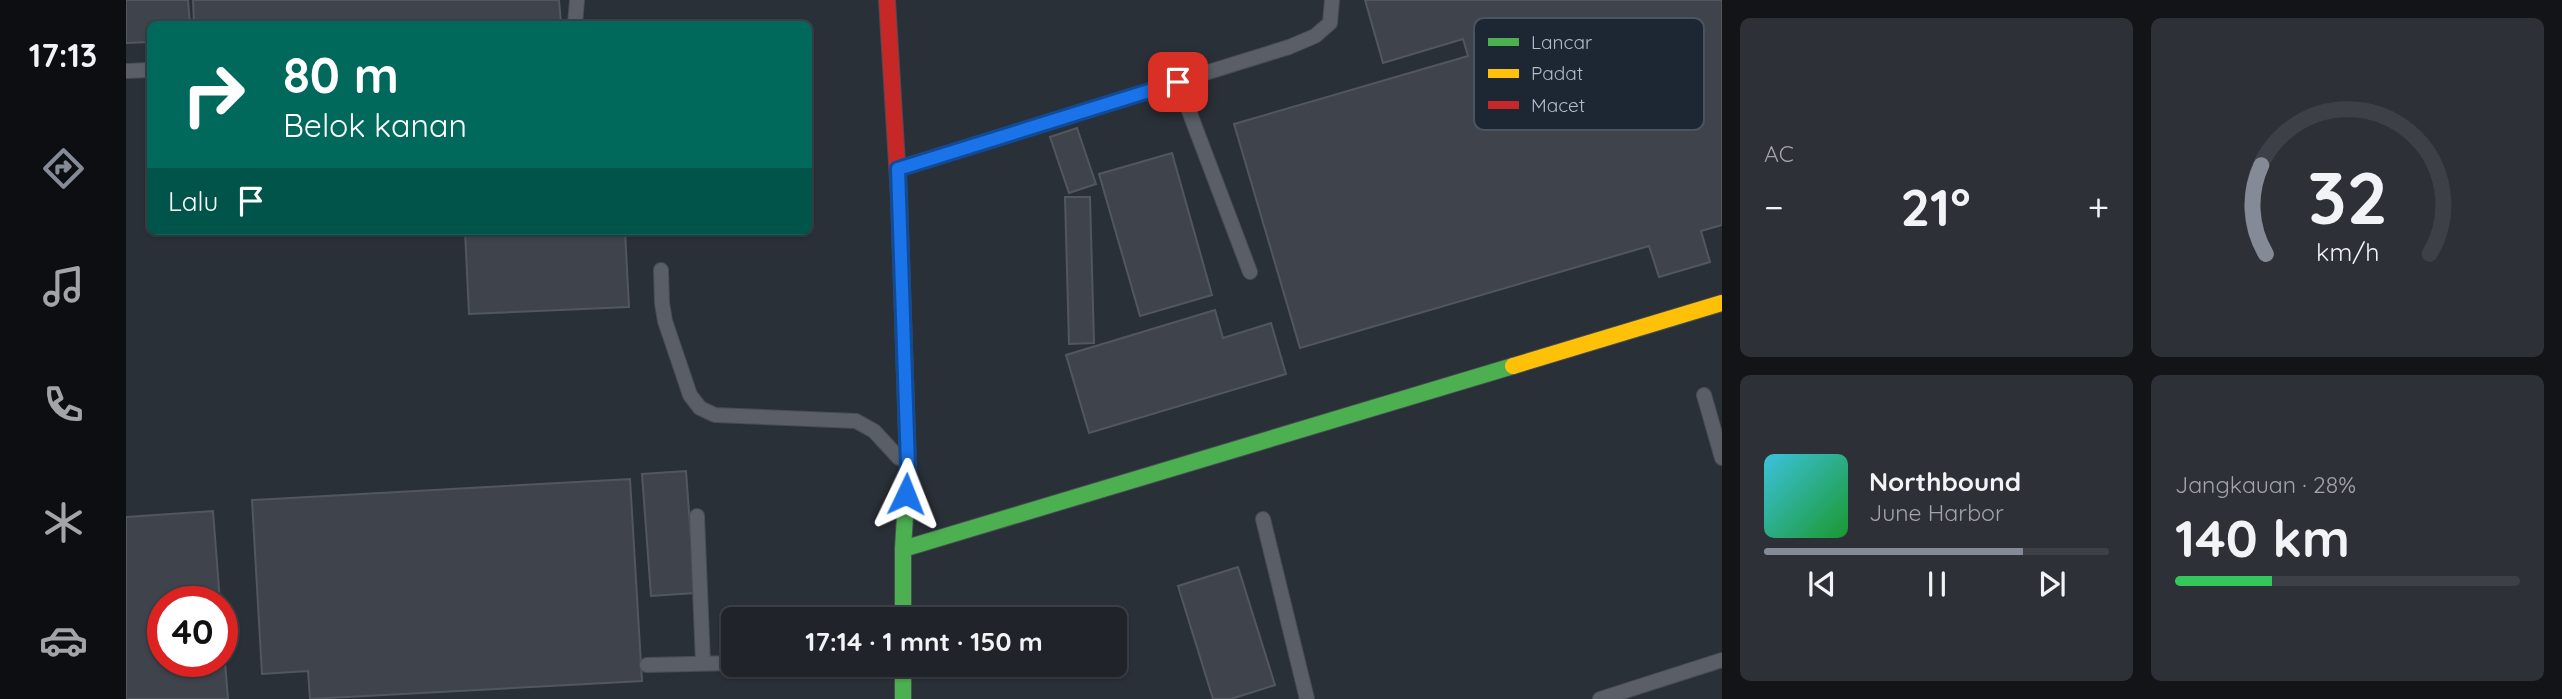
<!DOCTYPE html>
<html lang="id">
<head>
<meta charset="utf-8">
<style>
  :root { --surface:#20242a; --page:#2d3036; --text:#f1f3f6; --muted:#a2a4a8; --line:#3d4147; --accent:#848b96 }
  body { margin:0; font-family:Quicksand,sans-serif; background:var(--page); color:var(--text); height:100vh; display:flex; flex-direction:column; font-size:26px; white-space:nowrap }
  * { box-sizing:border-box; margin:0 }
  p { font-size:23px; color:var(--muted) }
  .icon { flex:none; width:38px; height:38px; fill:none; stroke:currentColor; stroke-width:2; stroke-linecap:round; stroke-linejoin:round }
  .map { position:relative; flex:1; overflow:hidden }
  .drawer { display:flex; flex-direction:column; gap:18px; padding:18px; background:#121417; width:840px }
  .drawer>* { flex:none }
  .banner { position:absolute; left:21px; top:21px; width:665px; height:214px; border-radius:10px; box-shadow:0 2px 5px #0004,0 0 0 2px var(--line); background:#00695c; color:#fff; overflow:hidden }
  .speed { position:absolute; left:21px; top:586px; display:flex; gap:14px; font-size:35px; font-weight:700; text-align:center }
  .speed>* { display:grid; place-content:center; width:91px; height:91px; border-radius:50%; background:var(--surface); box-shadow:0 2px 5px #0004,0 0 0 2px var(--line); line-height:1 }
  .speed .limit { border:10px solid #d22; background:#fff; color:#111 }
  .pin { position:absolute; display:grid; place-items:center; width:60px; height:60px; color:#fff; margin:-30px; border-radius:14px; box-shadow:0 4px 10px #0006 }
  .me { position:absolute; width:77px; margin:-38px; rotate:2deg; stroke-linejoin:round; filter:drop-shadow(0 0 5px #0008) }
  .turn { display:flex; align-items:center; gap:24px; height:147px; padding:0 21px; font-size:32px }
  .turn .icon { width:91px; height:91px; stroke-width:2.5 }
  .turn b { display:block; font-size:49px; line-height:60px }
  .then { display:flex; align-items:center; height:66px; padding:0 21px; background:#0003; gap:14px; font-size:26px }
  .big { font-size:52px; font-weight:800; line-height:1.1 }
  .drawer .tile { flex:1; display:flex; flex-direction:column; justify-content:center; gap:10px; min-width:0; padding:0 24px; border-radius:10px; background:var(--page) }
  .drawer .dial { align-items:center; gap:0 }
  .dial svg { height:182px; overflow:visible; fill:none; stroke:var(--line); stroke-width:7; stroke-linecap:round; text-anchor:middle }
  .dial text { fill:var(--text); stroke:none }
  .song { display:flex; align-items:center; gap:21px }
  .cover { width:84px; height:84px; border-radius:10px; background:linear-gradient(135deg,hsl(190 70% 55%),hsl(130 70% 35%)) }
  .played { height:7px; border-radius:4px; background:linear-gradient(90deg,var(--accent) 75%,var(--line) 75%) }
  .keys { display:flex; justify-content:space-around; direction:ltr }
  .heat { display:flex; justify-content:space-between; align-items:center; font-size:38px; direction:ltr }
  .charge { height:10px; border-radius:5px; background:linear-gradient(90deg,#34c759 28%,var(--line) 0) }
  .drawer .tiles { flex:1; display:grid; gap:18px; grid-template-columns:repeat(2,1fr) }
  .trip { position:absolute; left:595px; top:607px; width:406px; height:70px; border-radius:10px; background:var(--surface); box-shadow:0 2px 5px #0004,0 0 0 2px var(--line); font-weight:800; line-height:70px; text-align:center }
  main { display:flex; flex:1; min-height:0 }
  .tabs { display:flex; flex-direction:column; width:126px; justify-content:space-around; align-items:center; background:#0d0e11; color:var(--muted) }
  .tabs .icon { width:49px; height:49px }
  .tabs .selected { color:var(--accent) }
  .tabs b { font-size:32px; color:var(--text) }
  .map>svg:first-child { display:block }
</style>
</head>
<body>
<main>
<nav class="tabs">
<b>17:13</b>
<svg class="icon selected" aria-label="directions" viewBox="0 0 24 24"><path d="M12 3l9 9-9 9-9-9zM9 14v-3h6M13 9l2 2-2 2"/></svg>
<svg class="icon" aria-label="music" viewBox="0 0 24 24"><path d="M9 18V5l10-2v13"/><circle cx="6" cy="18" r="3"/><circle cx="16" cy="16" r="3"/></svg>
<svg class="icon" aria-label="phone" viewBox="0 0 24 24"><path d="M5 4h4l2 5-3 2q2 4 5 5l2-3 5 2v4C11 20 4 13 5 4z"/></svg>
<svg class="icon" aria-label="climate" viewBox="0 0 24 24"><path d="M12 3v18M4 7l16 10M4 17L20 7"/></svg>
<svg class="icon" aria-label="car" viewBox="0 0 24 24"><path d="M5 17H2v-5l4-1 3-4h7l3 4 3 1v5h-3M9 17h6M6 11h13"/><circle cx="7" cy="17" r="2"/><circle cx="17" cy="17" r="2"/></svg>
</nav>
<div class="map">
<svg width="1596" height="699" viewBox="0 0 1596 699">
  <rect width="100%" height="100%" fill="#2a3038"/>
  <g fill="#3f444c" stroke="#52575f" stroke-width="2">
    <polygon points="0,0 62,0 64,24 24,24 24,42 0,43"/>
    <polygon points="67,0 433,0 435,23 68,24"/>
    <polygon points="1239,0 1596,0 1596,225 1575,231 1584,262 1533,277 1523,246 1174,348 1108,124 1342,56 1337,39 1257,63"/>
    <polygon points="951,128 970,184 943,193 924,137"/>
    <polygon points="1046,153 1086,295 1014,316 973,174"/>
    <polygon points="939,197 964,197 968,343 943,344"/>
    <polygon points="339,231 499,231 503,307 343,314"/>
    <polygon points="1089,310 1097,338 1145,323 1160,374 963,433 940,355"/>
    <polygon points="560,471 569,593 525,596 516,474"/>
    <polygon points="504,479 516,681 184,699 182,671 136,674 126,500"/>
    <polygon points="87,511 94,602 37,602 37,662 96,662 96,625 102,699 0,699 0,517"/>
    <polygon points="1112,567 1149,685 1105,699 1087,699 1052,586"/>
  </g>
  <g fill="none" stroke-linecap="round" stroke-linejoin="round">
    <g stroke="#484c55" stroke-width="16">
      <g id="lane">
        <polyline points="449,24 451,0"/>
        <polyline points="0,71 24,70"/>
        <polyline points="1052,82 1124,272"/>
        <polyline points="773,168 1163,47 1189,36 1204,23 1206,0"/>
        <polyline points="535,270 536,303 539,321 564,395 574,408 589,415 730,421 748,431 773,458"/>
        <polyline points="1578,395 1596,458"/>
        <polyline points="571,516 577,663"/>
        <polyline points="1137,519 1181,699"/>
        <polyline points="521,665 607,663"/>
        <polyline points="692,665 776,667"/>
        <polyline points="1474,699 1596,660"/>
      </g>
    </g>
    <g stroke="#484c55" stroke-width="18">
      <g id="fast">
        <polyline points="773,196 782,466 777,549 777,620"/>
        <polyline points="777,549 1387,366"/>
        <polyline points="777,665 777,699"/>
      </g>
    </g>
    <g stroke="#484c55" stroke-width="18">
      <polyline id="slow" points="1387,366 1596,303"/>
    </g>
    <g stroke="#484c55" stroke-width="18">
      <polyline id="jam" points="761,0 773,196"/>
    </g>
    <use href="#lane" stroke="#5a5e66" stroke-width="14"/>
    <use href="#fast" stroke="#4caf50" stroke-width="16"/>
    <use href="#slow" stroke="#ffc107" stroke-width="16"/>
    <use href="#jam" stroke="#c62828" stroke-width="16"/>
  </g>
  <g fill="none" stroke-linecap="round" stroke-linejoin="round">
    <g stroke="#114b97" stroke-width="18">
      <polyline id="route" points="780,494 782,466 772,169 1052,82"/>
    </g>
    <use href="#route" stroke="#1a73e8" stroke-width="12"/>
  </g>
  <rect x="1348" y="18" width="230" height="112" rx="10" fill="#1d2633" stroke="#4a5360" stroke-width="2"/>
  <rect x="1362" y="38" width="31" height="8" fill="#4caf50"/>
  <rect x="1362" y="69" width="31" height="9" fill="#ffc107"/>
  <rect x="1362" y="101" width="31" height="8" fill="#c62828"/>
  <g font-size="19" fill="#b4bcc9">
    <text x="1405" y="49">Lancar</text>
    <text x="1405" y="80">Padat</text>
    <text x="1405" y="112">Macet</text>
  </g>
</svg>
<div class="speed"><div class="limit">40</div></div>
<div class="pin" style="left:1052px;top:82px;background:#d93025"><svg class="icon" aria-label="arrive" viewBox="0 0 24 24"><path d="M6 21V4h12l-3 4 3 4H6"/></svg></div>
<svg class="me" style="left:780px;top:494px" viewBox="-20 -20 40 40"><path d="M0-17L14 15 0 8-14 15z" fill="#1a73e8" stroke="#fff" stroke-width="4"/></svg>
<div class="trip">17:14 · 1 mnt · 150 m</div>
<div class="banner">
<div class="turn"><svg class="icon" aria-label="right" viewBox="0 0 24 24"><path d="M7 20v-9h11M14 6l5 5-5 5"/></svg><div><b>80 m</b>Belok kanan</div></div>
<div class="then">Lalu<svg class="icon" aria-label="arrive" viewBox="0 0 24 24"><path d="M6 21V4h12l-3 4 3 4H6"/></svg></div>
</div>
</div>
<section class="drawer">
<div class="tiles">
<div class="tile"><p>AC</p>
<div class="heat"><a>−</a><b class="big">21°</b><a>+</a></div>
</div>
<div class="tile dial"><svg viewBox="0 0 100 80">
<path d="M14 69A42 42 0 1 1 86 69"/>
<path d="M14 69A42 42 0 0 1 12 30" stroke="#848b96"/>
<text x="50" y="56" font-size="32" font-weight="700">32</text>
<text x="50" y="72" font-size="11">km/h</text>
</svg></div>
<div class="tile">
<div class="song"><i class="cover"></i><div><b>Northbound</b><p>June Harbor</p></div></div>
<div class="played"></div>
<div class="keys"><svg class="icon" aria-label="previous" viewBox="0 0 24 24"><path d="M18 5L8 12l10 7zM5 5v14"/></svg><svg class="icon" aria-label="pause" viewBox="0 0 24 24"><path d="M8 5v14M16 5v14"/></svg><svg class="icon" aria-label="next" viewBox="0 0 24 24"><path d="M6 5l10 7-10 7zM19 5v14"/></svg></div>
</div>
<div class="tile"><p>Jangkauan · 28%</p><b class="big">140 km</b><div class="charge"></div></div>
</div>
</section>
</main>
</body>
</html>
